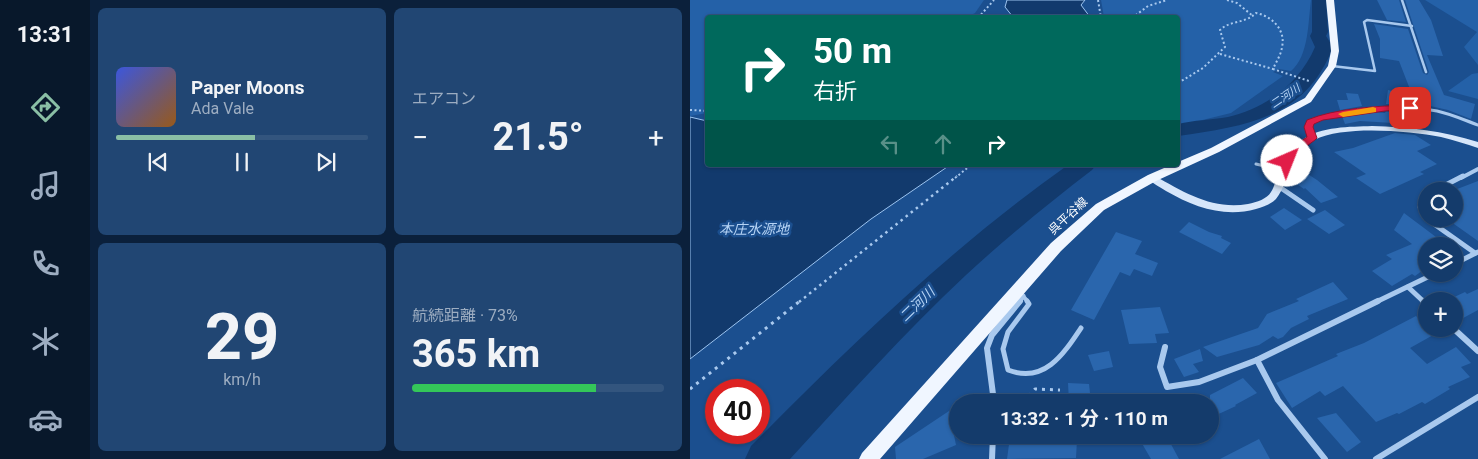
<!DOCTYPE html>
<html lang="ja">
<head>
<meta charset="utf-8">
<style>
  :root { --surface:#143b6b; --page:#214673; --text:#f1f3f6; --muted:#9dadc1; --line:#33557e; --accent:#8abfa5 }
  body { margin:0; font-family:Roboto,"Noto Sans JP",sans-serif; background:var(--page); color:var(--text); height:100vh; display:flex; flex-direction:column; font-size:19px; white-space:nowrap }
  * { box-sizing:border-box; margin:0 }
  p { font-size:16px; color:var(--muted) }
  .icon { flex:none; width:28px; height:28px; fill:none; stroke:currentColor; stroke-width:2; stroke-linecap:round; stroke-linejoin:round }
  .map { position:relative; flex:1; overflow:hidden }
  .drawer { display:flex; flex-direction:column; gap:8px; padding:8px; background:#0b203b; width:600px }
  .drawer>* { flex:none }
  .banner { position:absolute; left:15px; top:15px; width:475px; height:152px; border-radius:5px; box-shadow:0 1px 4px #0004,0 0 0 1px var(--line); background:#00695c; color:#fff; overflow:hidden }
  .controls { position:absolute; left:728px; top:182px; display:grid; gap:10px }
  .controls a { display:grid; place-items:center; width:45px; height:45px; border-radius:50%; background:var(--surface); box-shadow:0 1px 4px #0004,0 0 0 1px var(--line); font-size:25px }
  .speed { position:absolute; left:15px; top:379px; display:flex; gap:10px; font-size:25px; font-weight:700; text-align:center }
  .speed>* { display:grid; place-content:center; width:65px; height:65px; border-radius:50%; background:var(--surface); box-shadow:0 1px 4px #0004,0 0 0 1px var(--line); line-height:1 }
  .speed .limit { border:8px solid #d22; background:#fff; color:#111 }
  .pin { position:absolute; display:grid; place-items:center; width:42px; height:42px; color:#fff; margin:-21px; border-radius:10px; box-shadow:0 2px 8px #0006 }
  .me { position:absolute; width:55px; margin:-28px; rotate:44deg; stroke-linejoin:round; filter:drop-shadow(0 0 4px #0008) }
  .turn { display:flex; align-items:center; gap:18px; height:105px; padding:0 25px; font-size:22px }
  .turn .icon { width:65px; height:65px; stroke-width:2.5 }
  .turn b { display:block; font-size:35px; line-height:42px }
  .lanes { display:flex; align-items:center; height:48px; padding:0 25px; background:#0003; justify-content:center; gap:25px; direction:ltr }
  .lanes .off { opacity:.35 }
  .big { font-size:38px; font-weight:700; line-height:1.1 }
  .drawer .widget { flex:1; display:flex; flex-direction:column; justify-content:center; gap:8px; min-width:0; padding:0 18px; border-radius:8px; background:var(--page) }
  .drawer .dial { align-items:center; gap:0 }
  .dial b { font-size:65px; line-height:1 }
  .song { display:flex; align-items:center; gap:15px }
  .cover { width:60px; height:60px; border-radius:8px; background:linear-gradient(135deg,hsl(230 70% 55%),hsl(30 70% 35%)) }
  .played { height:5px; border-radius:2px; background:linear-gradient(90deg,var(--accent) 55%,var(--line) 55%) }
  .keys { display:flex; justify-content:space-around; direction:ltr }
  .heat { display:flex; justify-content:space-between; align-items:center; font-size:28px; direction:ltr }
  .charge { height:8px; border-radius:4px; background:linear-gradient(90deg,#34c759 73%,var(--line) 0) }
  .drawer .tiles { flex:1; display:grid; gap:8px; grid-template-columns:repeat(2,1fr) }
  .trip { position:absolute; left:259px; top:394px; width:270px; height:50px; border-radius:25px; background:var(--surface); box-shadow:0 1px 4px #0004,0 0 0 1px var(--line); font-weight:700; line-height:50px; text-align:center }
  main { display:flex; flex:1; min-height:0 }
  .tab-bar { display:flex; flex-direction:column; width:90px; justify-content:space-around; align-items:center; background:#08182b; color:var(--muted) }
  .tab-bar .icon { width:35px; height:35px }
  .tab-bar .on { color:var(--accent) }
  .tab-bar b { font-size:22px; color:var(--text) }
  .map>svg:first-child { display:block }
</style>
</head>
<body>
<main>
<nav class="tab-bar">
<b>13:31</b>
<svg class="icon on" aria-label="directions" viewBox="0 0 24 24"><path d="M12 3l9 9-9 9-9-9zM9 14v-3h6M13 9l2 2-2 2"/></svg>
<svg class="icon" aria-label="music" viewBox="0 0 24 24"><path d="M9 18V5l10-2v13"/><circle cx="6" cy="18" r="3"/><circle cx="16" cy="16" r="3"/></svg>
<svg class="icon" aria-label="phone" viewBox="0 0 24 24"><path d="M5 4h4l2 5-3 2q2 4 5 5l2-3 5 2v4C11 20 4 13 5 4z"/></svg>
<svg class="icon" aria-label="climate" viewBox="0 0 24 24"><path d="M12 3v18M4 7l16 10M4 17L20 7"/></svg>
<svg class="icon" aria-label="car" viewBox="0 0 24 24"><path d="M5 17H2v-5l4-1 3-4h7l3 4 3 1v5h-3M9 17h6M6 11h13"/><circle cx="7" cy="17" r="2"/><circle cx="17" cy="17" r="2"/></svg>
</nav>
<section class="drawer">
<div class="tiles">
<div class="widget">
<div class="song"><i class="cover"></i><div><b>Paper Moons</b><p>Ada Vale</p></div></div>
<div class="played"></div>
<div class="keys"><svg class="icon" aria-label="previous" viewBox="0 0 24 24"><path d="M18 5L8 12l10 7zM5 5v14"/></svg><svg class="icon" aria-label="pause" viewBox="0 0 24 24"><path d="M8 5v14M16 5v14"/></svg><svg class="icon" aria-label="next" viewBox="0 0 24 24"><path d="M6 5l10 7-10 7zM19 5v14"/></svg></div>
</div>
<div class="widget"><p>エアコン</p>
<div class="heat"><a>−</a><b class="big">21.5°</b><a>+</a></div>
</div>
<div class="widget dial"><b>29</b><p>km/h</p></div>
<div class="widget"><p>航続距離 · 73%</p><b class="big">365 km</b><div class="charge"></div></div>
</div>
</section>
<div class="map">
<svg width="788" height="459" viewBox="0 0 788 459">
  <rect width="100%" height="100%" fill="#1b4f8f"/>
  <g fill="#2461a8">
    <polygon points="0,0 294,0 285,13 277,17 18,18 17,113 0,116"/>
    <path d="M411,0H621C618,22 619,56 601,71L589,69L583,72L593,76L541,113L488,126V18L414,17Z"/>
    <polygon points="735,0 788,0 788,65 774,47 787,32"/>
    <polygon points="788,73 788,99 758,91 782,74"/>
  </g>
  <g fill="#123a6d" stroke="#9cc4f0">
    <polygon points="317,0 395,0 391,5 400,17 323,17 315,7"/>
    <polygon points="0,117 17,121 18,165 260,165 181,219 0,359"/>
  </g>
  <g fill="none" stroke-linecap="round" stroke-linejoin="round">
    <g fill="#123a6d" fill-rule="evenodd">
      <path d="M622,0H636L638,32L636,36L643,47C616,119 554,126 488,136V124C504,120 521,120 538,117C576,108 610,83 625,47L620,36L622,32Z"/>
      <path d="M378,165H406L402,170C359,203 316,238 276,275C214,333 157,397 100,459H55L61,446C161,345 262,247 378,165Z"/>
    </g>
  </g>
  <g fill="#2a66ad">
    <polygon points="687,0 709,0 716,22 697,20"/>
    <polygon points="715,0 729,0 741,20 753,56 737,55 754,95 785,104 781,119 758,110 727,103 728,105 696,104 698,90 723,97 709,61 690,58 690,39 684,24 718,29 733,73 737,75 739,72"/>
    <polygon points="656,93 668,94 672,106 650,110 647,100 658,100"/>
    <polygon points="696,111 731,112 734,121 704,118 703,123 670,121 655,124 652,116 683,112 695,113"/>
    <polygon points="705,133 725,135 741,145 727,151 747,164 730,172 734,174 690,194 666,178 676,174 644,152 663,148"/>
    <polygon points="610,169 627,180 648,197 631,203 615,188 614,189 598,178"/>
    <polygon points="788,181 788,241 764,224 764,199 768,197 762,191"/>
    <polygon points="594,208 612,220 595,230 580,217"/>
    <polygon points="635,210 655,225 639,234 617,219"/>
    <polygon points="714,213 758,246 736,246 736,268 725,276 722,274 702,286 682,271 702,259 696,255 722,244 704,230"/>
    <polygon points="499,222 519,232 532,236 531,238 541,243 532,254 489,232"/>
    <polygon points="426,232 452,241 445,254 468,263 462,276 444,269 440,276 430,272 404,320 381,310"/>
    <polygon points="643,282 658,299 617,316 619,319 601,328 593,337 588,339 583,336 569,345 527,357 513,347 568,328 577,314 609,301 606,299"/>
    <polygon points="788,289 788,310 764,323 764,301 760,299 775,292 777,294"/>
    <polygon points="470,307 479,333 465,334 467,343 439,344 431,310"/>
    <polygon points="726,316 736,326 736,329 740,329 745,334 720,348 737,364 766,347 781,363 771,367 780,377 758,387 760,389 735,404 732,402 709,414 707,413 686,422 653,386 635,396 630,391 602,408 586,383 648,356 646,354 674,343"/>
    <polygon points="510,349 513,361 503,364 509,372 494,377 484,359"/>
    <polygon points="419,351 423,367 404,371 398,355"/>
    <polygon points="553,378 567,393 545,405 546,406 520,418 520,395"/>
    <polygon points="378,383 399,384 401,402 379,402"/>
    <polygon points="259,411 266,445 233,459 206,459 205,447"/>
    <polygon points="646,413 671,442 657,452 627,418"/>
    <polygon points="447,435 476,435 489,459 461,459"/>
    <polygon points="320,437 358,442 358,439 387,440 386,458 317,459"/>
    <polygon points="569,439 580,459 530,459"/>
  </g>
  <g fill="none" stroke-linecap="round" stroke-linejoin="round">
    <g stroke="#a9c9ee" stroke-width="2" stroke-dasharray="2 2.5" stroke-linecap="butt">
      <polyline points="408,0 411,18"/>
      <polyline points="537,0 547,3 563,16"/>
      <polyline points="288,18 304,0"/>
      <polyline points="442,18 458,6 477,0"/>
      <polyline points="530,54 583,69"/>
      <path d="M488,83L513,68L535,47L530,30C540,20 555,24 566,13C582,16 596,30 592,47C591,55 586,62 583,69L619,81"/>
      <polyline points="0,110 18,111"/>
      <polyline points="265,178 281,165"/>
    </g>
    <polyline stroke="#a9c9ee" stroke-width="2.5" stroke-dasharray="2.5 4" stroke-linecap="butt" points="109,302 267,176"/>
    <g stroke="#a9c9ee" stroke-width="3" stroke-dasharray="3 5" stroke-linecap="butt">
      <polyline points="0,389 110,301"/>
      <polyline points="334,402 345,389 370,390"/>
    </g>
    <g stroke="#a9c9ee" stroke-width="2.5">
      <polyline points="712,0 736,72"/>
      <polyline points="642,66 685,71 674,22 677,20 722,26"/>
    </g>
    <g stroke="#a9c9ee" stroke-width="3">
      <path d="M622,138L618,127L620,122C659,108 707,103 747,111C761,114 774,120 788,125"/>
      <polyline points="566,164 592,170"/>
    </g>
    <polyline stroke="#a9c9ee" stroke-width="4" points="333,296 338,302"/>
    <path stroke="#a9c9ee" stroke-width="5" d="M337,301L339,304L318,332L313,349L318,370C354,384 373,355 391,328"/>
    <polyline stroke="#a9c9ee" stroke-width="4" points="771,178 788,169"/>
    <g stroke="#a9c9ee" stroke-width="5">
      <polyline points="588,186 623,210"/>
      <polyline points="744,191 773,176"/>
      <polyline points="736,197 730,207 736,218"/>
      <polyline points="737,219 785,253"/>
      <polyline points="764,264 788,252"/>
      <polyline points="718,287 734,302"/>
      <polyline points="327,291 333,296 329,302"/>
      <polyline points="686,302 744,274"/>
    </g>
    <g stroke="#a9c9ee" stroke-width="6">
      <polyline points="733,301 736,304"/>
      <polyline points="764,329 788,351"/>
      <polyline points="475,347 470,367 477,387 509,382 567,360"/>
      <polyline points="304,402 297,348 302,335 330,301"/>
      <polyline points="302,459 303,435"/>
      <polyline points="635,459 588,400 567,360 688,301"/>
      <polyline points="686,459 788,397"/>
    </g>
    <path fill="#d6e6fa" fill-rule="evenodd" d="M682,126C719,127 753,131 788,142V148C776,144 764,140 751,137C718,131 655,125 624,140C591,156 603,178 586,199C581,204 573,207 566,209C534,218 504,207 476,191C470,187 462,183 457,178L459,176H465C495,193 523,210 558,204C567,202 577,199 581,192C585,186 586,179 587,173C591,159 599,149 612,140C631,126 660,127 682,126Z"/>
    <polygon fill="#f0f6ff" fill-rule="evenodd" points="636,0 644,0 649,51 646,66 621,102 529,152 466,181 414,210 371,251 190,459 169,459 172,453 361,243 406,204 458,175 481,165 488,165 488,162 521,148 615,98 638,66 641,51"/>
  </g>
  <path fill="#e11d48" stroke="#92132f" d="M720,105L724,108L723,110L695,111L633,120L624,124L623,127L627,138L625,140L606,154L600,164L597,165L592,161L598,150L617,137L614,127L617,120C646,108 688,106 720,105Z"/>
  <polygon fill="#f59e0b" points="683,107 686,108 686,112 653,117 648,114 653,112"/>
  <g text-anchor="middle" stroke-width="5" stroke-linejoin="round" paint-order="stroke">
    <g font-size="11" font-style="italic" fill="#b5d3f5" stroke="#1b4f8f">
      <text transform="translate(595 96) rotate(-34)" y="4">二河川</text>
    </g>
    <g font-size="12" fill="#fff" stroke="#1b4f8f">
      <text transform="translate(378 216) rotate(-43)" y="4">呉平谷線</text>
    </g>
    <g font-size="14" font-style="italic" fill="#b5d3f5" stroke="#1b4f8f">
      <text x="64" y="234">本庄水源地</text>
      <text transform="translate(227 304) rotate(-44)" y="5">二河川</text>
    </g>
  </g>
</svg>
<div class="controls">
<a><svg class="icon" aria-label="search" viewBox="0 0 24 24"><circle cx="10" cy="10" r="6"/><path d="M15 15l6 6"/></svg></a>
<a><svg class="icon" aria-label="layers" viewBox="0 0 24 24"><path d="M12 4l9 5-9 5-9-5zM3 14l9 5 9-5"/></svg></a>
<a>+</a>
</div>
<div class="speed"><div class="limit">40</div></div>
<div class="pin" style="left:720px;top:108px;background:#d93025"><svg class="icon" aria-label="arrive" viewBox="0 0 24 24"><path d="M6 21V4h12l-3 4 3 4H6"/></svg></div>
<svg class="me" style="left:597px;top:161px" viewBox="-20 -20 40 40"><circle r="19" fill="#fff"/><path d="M0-13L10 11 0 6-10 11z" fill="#e11d48"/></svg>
<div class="trip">13:32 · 1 分 · 110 m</div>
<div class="banner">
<div class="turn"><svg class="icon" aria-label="right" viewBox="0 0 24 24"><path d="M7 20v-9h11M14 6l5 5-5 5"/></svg><div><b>50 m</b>右折</div></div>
<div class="lanes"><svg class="icon off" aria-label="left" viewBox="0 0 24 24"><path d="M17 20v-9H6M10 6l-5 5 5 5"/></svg><svg class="icon off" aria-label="ahead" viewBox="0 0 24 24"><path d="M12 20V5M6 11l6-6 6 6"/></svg><svg class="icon" aria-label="right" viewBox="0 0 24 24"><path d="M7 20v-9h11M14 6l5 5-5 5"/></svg></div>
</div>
</div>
</main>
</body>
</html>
